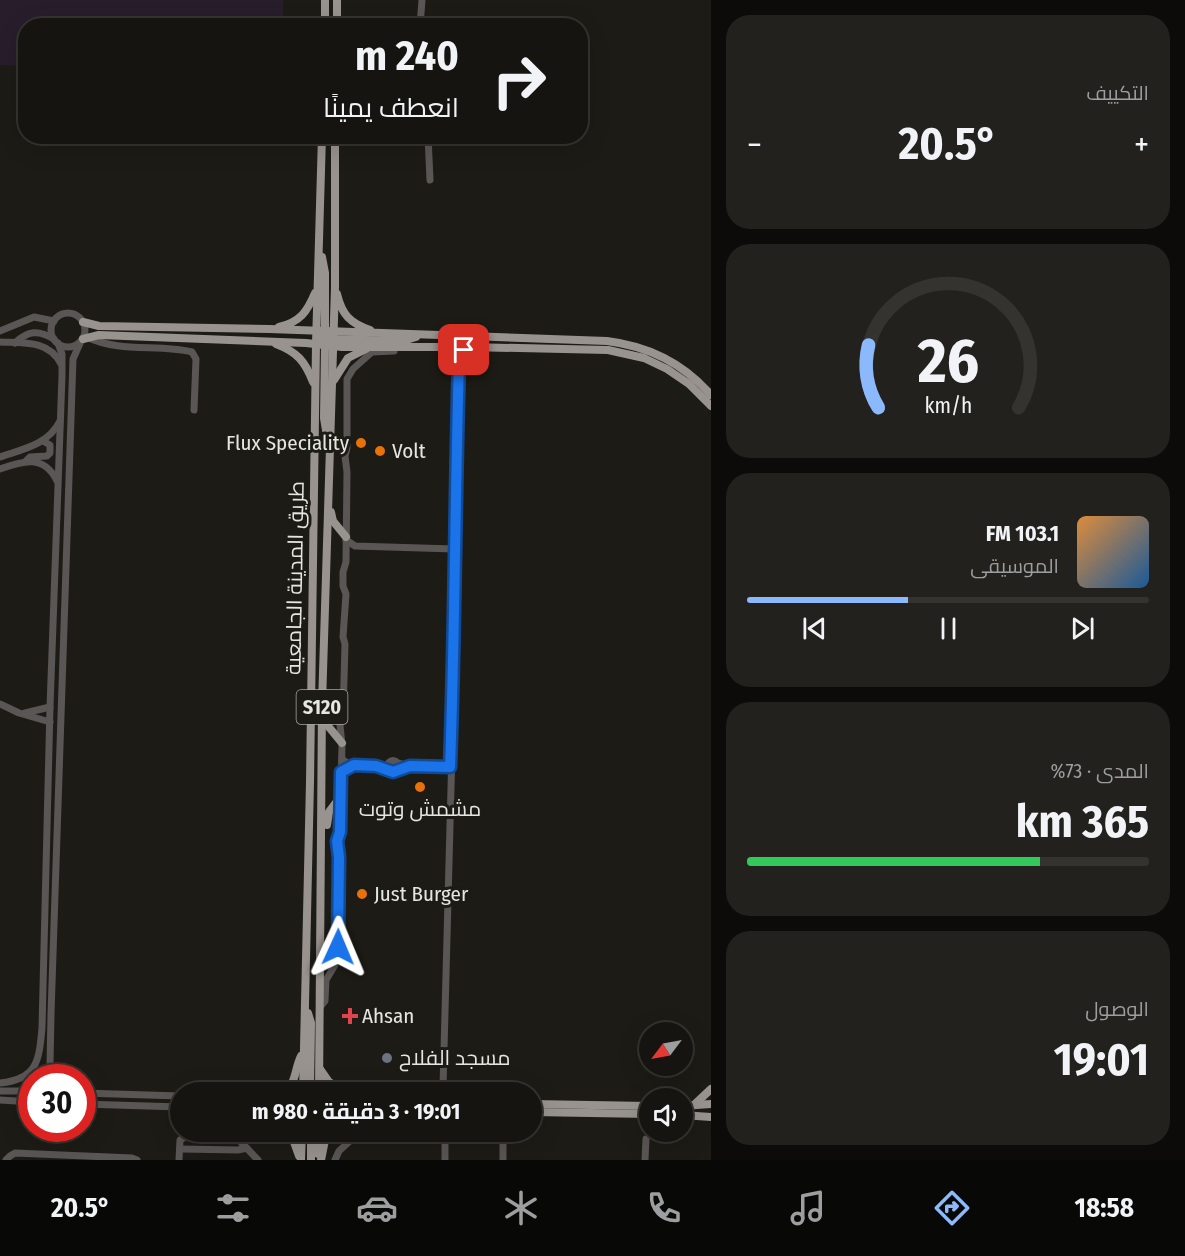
<!DOCTYPE html>
<html lang="ar">
<head>
<meta charset="utf-8">
<style>
  :root { --surface:#151410; --page:#22211e; --text:#f1f3f6; --muted:#9d9e9f; --line:#343330; --accent:#8cb9fc }
  body { margin:0; font-family:"Fira Sans Condensed",Cairo,sans-serif; background:var(--page); color:var(--text); direction:rtl; height:100vh; display:flex; flex-direction:column; font-size:22px; white-space:nowrap }
  * { box-sizing:border-box; margin:0 }
  p { font-size:20px; color:var(--muted) }
  .icon { flex:none; width:33px; height:33px; fill:none; stroke:currentColor; stroke-width:2; stroke-linecap:round; stroke-linejoin:round }
  .map { position:relative; flex:1; overflow:hidden; direction:ltr }
  .panel { display:flex; flex-direction:column; gap:15px; padding:15px; background:#0c0b09; width:474px }
  .panel>* { flex:none }
  .guide { position:absolute; left:18px; top:18px; width:570px; height:126px; border-radius:24px; box-shadow:0 6px 24px #0002,0 0 0 2px var(--line); direction:rtl; background:#151410; color:var(--text); overflow:hidden }
  .needle { width:39px; rotate:238deg }
  .tools { position:absolute; left:639px; top:1022px; display:grid; gap:12px }
  .tools a { display:grid; place-items:center; width:54px; height:54px; border-radius:50%; background:var(--surface); box-shadow:0 6px 24px #0002,0 0 0 2px var(--line); font-size:30px }
  .speed { position:absolute; left:18px; top:1064px; display:flex; gap:12px; font-size:30px; font-weight:700; text-align:center }
  .speed>* { display:grid; place-content:center; width:78px; height:78px; border-radius:50%; background:var(--surface); box-shadow:0 6px 24px #0002,0 0 0 2px var(--line); line-height:1 }
  .speed .limit { border:9px solid #d22; background:#fff; color:#111 }
  .pin { position:absolute; display:grid; place-items:center; width:51px; height:51px; color:#fff; margin:-26px; border-radius:12px; box-shadow:0 3px 9px #0006 }
  .me { position:absolute; width:66px; margin:-33px; rotate:1deg; stroke-linejoin:round; filter:drop-shadow(0 0 4px #0008) }
  .turn { display:flex; align-items:center; gap:21px; height:126px; padding:0 30px; font-size:27px }
  .turn .icon { width:78px; height:78px; stroke-width:2.5 }
  .turn b { display:block; font-size:42px; line-height:51px }
  .big { font-size:45px; font-weight:700; line-height:1.1 }
  .panel .widget { flex:1; display:flex; flex-direction:column; justify-content:center; gap:9px; min-width:0; padding:0 21px; border-radius:24px; background:var(--page) }
  .panel .dial { align-items:center; gap:0 }
  .dial svg { height:156px; overflow:visible; fill:none; stroke:var(--line); stroke-width:7; stroke-linecap:round; text-anchor:middle }
  .dial text { fill:var(--text); stroke:none }
  .song { display:flex; align-items:center; gap:18px }
  .cover { width:72px; height:72px; border-radius:9px; background:linear-gradient(135deg,hsl(30 70% 55%),hsl(210 70% 35%)) }
  .played { height:6px; border-radius:3px; background:linear-gradient(90deg,var(--accent) 40%,var(--line) 40%) }
  .keys { display:flex; justify-content:space-around; direction:ltr }
  .heat { display:flex; justify-content:space-between; align-items:center; font-size:33px; direction:ltr }
  .charge { height:9px; border-radius:4px; background:linear-gradient(90deg,#34c759 73%,var(--line) 0) }
  .trip { position:absolute; left:170px; top:1082px; width:372px; height:60px; border-radius:30px; background:var(--surface); box-shadow:0 6px 24px #0002,0 0 0 2px var(--line); font-weight:700; line-height:60px; text-align:center; direction:rtl }
  .tabs { display:flex; height:96px; justify-content:space-around; align-items:center; background:#080806; color:var(--muted) }
  .tabs .icon { width:42px; height:42px }
  .tabs .active { color:var(--accent) }
  .tabs b { font-size:27px; color:var(--text) }
  main { display:flex; flex:1; min-height:0 }
  .map>svg:first-child { display:block }
</style>
</head>
<body>
<main>
<section class="panel">
<div class="widget"><p>التكييف</p>
<div class="heat"><a>−</a><b class="big">20.5°</b><a>+</a></div>
</div>
<div class="widget dial"><svg viewBox="0 0 100 80">
<path d="M14 69A42 42 0 1 1 86 69"/>
<path d="M14 69A42 42 0 0 1 9 37" stroke="#8cb9fc"/>
<text x="50" y="56" font-size="32" font-weight="700">26</text>
<text x="50" y="72" font-size="11">km/h</text>
</svg></div>
<div class="widget">
<div class="song"><i class="cover"></i><div><b>103.1 FM</b><p>الموسيقى</p></div></div>
<div class="played"></div>
<div class="keys"><svg class="icon" aria-label="previous" viewBox="0 0 24 24"><path d="M18 5L8 12l10 7zM5 5v14"/></svg><svg class="icon" aria-label="pause" viewBox="0 0 24 24"><path d="M8 5v14M16 5v14"/></svg><svg class="icon" aria-label="next" viewBox="0 0 24 24"><path d="M6 5l10 7-10 7zM19 5v14"/></svg></div>
</div>
<div class="widget"><p>المدى · 73%</p><b class="big">365 km</b><div class="charge"></div></div>
<div class="widget"><p>الوصول</p><b class="big">19:01</b></div>
</section>
<div class="map">
<svg width="711" height="1160" viewBox="0 0 711 1160">
  <rect width="100%" height="100%" fill="#1c1b15"/>
  <polygon fill="#281d2b" points="0,0 283,0 283,25 26,26 25,66 0,65"/>
  <g fill="none" stroke-linecap="round" stroke-linejoin="round">
    <g stroke="#595655" stroke-width="7">
      <polyline points="420,26 422,0"/>
      <polyline points="428,136 430,180"/>
      <circle cx="68" cy="330" r="17"/>
      <polyline points="0,331 34,317 54,321"/>
      <path d="M87,337C120,353 157,344 192,352L196,359L194,410"/>
      <path d="M0,342C23,343 49,340 61,364"/>
      <path d="M15,343C28,330 39,330 54,339"/>
      <path d="M0,457C23,449 48,445 60,421"/>
      <polyline points="26,461 30,457 47,456 50,453 50,445 43,441"/>
      <path d="M0,469C23,461 44,454 57,481"/>
      <polyline points="346,540 355,546 454,549"/>
      <polyline points="0,704 19,713 50,722"/>
      <polyline points="25,713 50,707"/>
      <path d="M342,759C353,770 374,765 389,770"/>
      <circle cx="393" cy="766" r="5.5"/>
      <polyline points="397,763 410,766 450,767"/>
      <polyline points="320,1007 325,1001 326,980 335,965 335,954 338,942 339,855 337,841 340,832 342,745 340,725 343,716 345,644 343,637 346,594 343,586 343,572 346,562 347,472 345,456 347,448 347,379 353,369 372,352 394,351"/>
      <polyline points="56,1077 50,1065 51,1014 73,359 81,341"/>
      <path d="M0,1083C38,1079 39,1060 42,1028L50,707L62,376V354L58,343"/>
      <polyline points="0,1091 32,1091"/>
      <polyline points="442,1092 443,1087 454,676 454,549 459,360 467,347"/>
      <polyline points="82,1093 180,1096"/>
      <polyline points="0,1100 32,1102"/>
      <polyline points="82,1104 180,1107"/>
      <polyline points="180,1149 238,1150 247,1148"/>
      <polyline points="6,1160 10,1156 15,1153 132,1158 137,1160"/>
      <polyline points="179,1160 180,1140 188,1135 232,1136 238,1139 258,1160"/>
      <polyline points="335,1160 339,1151 361,1131"/>
      <polyline points="445,1160 445,1131"/>
      <polyline points="503,1160 503,1131"/>
      <polyline points="645,1160 646,1139"/>
    </g>
    <g stroke="#99938f" stroke-width="8">
      <polyline points="325,26 325,0"/>
      <polyline points="337,26 337,0"/>
      <polyline points="322,257 325,273 325,337"/>
      <path d="M337,294C342,315 350,323 370,330"/>
      <path d="M83,322L99,326L269,329L607,341C648,346 684,364 711,395"/>
      <path d="M279,327C300,322 307,312 315,293"/>
      <polyline points="317,331 325,345 324,418 327,436"/>
      <polyline points="83,339 99,335 306,343 342,347 467,347 608,350 644,358 667,369 689,384 711,406"/>
      <polyline points="327,339 403,341 416,337"/>
      <path d="M276,344C297,352 305,361 313,382"/>
      <polyline points="334,380 348,358 366,349"/>
      <polyline points="331,512 333,521 346,537"/>
      <polyline points="326,715 328,726 342,743"/>
      <polyline points="327,825 329,812 341,796"/>
      <polyline points="308,1013 311,1023 310,1092"/>
      <polyline points="320,1069 329,1082 345,1092"/>
      <path d="M283,1092C297,1084 294,1070 301,1056"/>
      <polyline points="303,1092 310,782 316,344 322,136"/>
      <polyline points="319,1092 322,704 335,287 335,136"/>
      <polyline points="531,1104 650,1106"/>
      <polyline points="694,1105 711,1089"/>
      <polyline points="682,1106 711,1104"/>
      <polyline points="531,1112 650,1114"/>
      <polyline points="682,1115 711,1117"/>
      <polyline points="290,1131 299,1156"/>
      <polyline points="311,1131 311,1160"/>
      <polyline points="318,1154 319,1131"/>
      <polyline points="301,1160 302,1131"/>
      <polyline points="321,1160 325,1140 328,1131"/>
    </g>
  </g>
  <g fill="none" stroke-linecap="round" stroke-linejoin="round">
    <g stroke="#114b97" stroke-width="15">
      <path id="route" d="M338,947L339,857L337,841L340,832L341,772L354,765L376,766L393,772L410,766L450,767C455,631 455,496 459,360L464,350"/>
    </g>
    <use href="#route" stroke="#1a73e8" stroke-width="10"/>
  </g>
  <g fill="#e8710a" stroke="#1c1b15" stroke-width="2">
    <circle cx="361" cy="443" r="6"/>
    <circle cx="380" cy="451" r="6"/>
    <circle cx="420" cy="787" r="6"/>
    <circle cx="362" cy="894" r="6"/>
  </g>
  <path fill="#e0444e" stroke="#1c1b15" stroke-width="2" d="M347 1007h6v6h6v6h-6v6h-6v-6h-6v-6h6z"/>
  <circle fill="#6b7280" stroke="#1c1b15" stroke-width="2" cx="387" cy="1058" r="6"/>
  <g text-anchor="middle" stroke-width="6" stroke-linejoin="round" paint-order="stroke">
    <rect fill="#1c1b15" stroke="#a9a8a4" stroke-width="1.5" x="296.5" y="690" width="51" height="34" rx="4.5"/>
    <g font-size="20" font-weight="bold" fill="#e5e5e1">
      <text x="322" y="714">S120</text>
    </g>
    <g font-size="21" fill="#e5e5e1" stroke="#1c1b15" text-anchor="start">
      <text x="349" y="450" text-anchor="end">Flux Speciality</text>
      <text x="392" y="458">Volt</text>
      <text x="420" y="816" text-anchor="middle">مشمش وتوت</text>
      <text x="374" y="901">Just Burger</text>
      <text x="362" y="1023">Ahsan</text>
      <text x="399" y="1065">مسجد الفلاح</text>
    </g>
    <g font-size="21" fill="#e5e5e1" stroke="#1c1b15">
      <text transform="translate(295 578) rotate(-89)" y="7">طريق المدينة الجامعية</text>
    </g>
  </g>
</svg>
<div class="tools">
<a><svg class="needle" viewBox="-14 -14 28 28"><path d="M0-13l5 13h-10z" fill="#e53935"/><path d="M0 13l5-13h-10z" fill="#9d9e9f"/></svg></a>
<a><svg class="icon" aria-label="sound" viewBox="0 0 24 24"><path d="M4 9h4l5-4v14l-5-4H4zM17 9q2 3 0 6"/></svg></a>
</div>
<div class="speed"><div class="limit">30</div></div>
<div class="pin" style="left:464px;top:350px;background:#d93025"><svg class="icon" aria-label="arrive" viewBox="0 0 24 24"><path d="M6 21V4h12l-3 4 3 4H6"/></svg></div>
<svg class="me" style="left:338px;top:947px" viewBox="-20 -20 40 40"><path d="M0-17L14 15 0 8-14 15z" fill="#1a73e8" stroke="#fff" stroke-width="4"/></svg>
<div class="trip">19:01 · 3 دقيقة · 980 m</div>
<div class="guide">
<div class="turn"><svg class="icon" aria-label="right" viewBox="0 0 24 24"><path d="M7 20v-9h11M14 6l5 5-5 5"/></svg><div><b>240 m</b>انعطف يمينًا</div></div>
</div>
</div>
</main>
<nav class="tabs">
<b>18:58</b>
<svg class="icon active" aria-label="directions" viewBox="0 0 24 24"><path d="M12 3l9 9-9 9-9-9zM9 14v-3h6M13 9l2 2-2 2"/></svg>
<svg class="icon" aria-label="music" viewBox="0 0 24 24"><path d="M9 18V5l10-2v13"/><circle cx="6" cy="18" r="3"/><circle cx="16" cy="16" r="3"/></svg>
<svg class="icon" aria-label="phone" viewBox="0 0 24 24"><path d="M5 4h4l2 5-3 2q2 4 5 5l2-3 5 2v4C11 20 4 13 5 4z"/></svg>
<svg class="icon" aria-label="climate" viewBox="0 0 24 24"><path d="M12 3v18M4 7l16 10M4 17L20 7"/></svg>
<svg class="icon" aria-label="car" viewBox="0 0 24 24"><path d="M5 17H2v-5l4-1 3-4h7l3 4 3 1v5h-3M9 17h6M6 11h13"/><circle cx="7" cy="17" r="2"/><circle cx="17" cy="17" r="2"/></svg>
<svg class="icon" aria-label="filters" viewBox="0 0 24 24"><path d="M4 7h16M4 17h16"/><circle cx="9" cy="7" r="2"/><circle cx="15" cy="17" r="2"/></svg>
<b>20.5°</b>
</nav>
</body>
</html>
